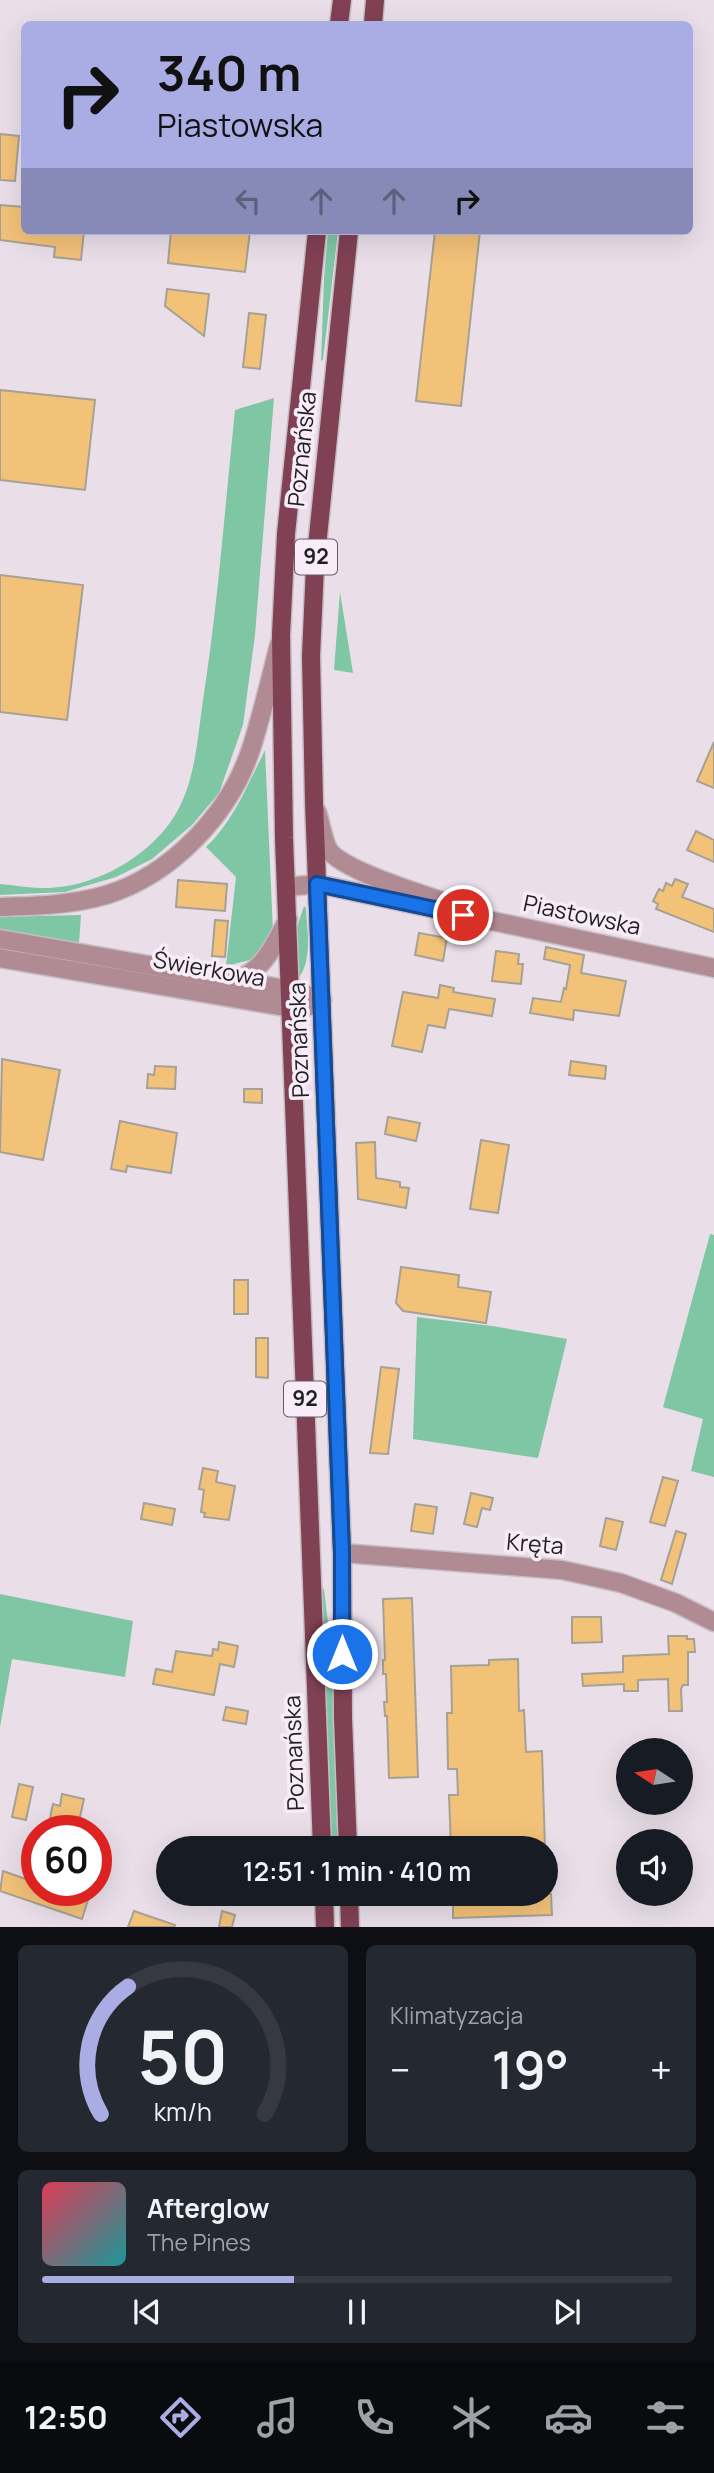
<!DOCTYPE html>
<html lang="pl">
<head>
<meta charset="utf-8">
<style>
  :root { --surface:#171b24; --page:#242831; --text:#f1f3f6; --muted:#9ea1a6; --line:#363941; --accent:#a9ade4 }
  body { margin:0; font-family:Manrope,sans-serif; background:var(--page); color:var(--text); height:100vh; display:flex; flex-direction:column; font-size:26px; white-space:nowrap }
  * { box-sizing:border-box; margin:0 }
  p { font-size:23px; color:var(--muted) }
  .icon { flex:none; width:38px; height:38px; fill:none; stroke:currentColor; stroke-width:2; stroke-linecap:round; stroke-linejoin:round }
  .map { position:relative; height:1927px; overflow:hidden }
  .side { display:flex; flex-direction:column; gap:18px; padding:18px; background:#0d0f14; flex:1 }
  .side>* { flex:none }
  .hud { position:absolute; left:21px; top:21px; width:672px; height:214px; border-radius:10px; box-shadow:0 7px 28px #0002; background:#a9ade4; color:#111; overflow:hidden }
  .needle { width:46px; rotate:282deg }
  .buttons { position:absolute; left:616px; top:1738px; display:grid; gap:14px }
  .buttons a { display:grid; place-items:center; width:77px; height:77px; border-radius:50%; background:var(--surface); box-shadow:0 7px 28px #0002; font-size:35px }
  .speed { position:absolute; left:21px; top:1815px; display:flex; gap:14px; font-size:35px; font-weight:700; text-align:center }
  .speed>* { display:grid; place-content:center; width:91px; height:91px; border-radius:50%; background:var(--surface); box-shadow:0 7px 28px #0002; line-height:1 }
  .speed .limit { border:10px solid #d22; background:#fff; color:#111 }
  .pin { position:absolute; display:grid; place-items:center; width:60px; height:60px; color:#fff; margin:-30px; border:4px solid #fff; border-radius:50%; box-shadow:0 2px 7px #0007 }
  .me { position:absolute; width:77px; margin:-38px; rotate:0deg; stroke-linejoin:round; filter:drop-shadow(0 0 5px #0008) }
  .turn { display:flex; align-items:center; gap:24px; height:147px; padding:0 21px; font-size:32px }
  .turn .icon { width:91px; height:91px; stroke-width:2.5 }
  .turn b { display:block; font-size:49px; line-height:60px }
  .lanes { display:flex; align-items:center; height:66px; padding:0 21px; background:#0003; justify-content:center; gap:35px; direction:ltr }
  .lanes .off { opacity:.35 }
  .big { font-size:52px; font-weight:600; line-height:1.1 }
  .side .card { flex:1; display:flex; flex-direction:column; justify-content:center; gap:10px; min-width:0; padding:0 24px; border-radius:10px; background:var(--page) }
  .side .dial { align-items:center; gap:0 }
  .dial svg { height:182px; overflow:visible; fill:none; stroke:var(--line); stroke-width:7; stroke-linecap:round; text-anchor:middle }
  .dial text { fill:var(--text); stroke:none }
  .song { display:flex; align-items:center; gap:21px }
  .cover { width:84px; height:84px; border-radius:10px; background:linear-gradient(135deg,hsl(350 70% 55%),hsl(180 70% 35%)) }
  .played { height:7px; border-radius:4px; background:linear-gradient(90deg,var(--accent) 40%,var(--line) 40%) }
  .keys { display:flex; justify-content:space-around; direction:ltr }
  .heat { display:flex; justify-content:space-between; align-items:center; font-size:38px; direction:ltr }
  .side .tiles { flex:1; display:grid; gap:18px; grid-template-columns:1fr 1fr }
  .card:last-child { grid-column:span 2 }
  .trip { position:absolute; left:156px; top:1836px; width:402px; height:70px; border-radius:35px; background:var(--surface); box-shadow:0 7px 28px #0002; font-weight:600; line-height:70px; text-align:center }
  .tabs { display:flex; height:112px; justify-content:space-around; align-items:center; background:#090b0e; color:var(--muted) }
  .tabs .icon { width:49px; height:49px }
  .tabs .on { color:var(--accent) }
  .tabs b { font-size:32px; color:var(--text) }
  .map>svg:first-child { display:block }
</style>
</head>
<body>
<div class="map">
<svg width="714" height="1927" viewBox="0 0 714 1927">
  <rect width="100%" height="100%" fill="#eadfe9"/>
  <g fill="#7ec6a4">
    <polygon points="328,231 338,231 323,360 321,361 324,279"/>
    <path d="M274,398L255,635L243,725L219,793L192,825L152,859L116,877L65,892L0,895V884C14,885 28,888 42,888C96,889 158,853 181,804C196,772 198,734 203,700C218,604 225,506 235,410Z"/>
    <polygon points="340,592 353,673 334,670"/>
    <path d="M265,750L273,932L258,958L226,966L236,877L206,847C233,822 249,782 265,750Z"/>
    <path d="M304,906L306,908C307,931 313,960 298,979L297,927Z"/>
    <polygon points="81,915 79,943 0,929 0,917"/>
    <polygon points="710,1234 714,1235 714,1477 691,1471 703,1419 663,1407"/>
    <polygon points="417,1317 492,1326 567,1339 538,1458 413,1439"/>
    <polygon points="320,1589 324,1589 332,1657 339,1848 330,1848"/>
    <polygon points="0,1594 133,1621 125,1677 12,1659 0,1727"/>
  </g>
  <g fill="#f3c279" stroke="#a7a095" stroke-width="2">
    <polygon points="0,134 19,136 15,181 0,180"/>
    <polygon points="0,205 24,207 24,231 84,231 81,260 54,257 55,247 0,240"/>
    <polygon points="171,231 250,231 245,272 168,263"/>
    <polygon points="435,231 480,231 461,406 416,401"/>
    <polygon points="167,289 209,294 204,336 165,306"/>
    <polygon points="249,313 266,315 260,369 243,367"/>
    <polygon points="0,390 95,400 85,490 0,480"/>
    <polygon points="0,575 83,585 67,720 0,712"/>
    <polygon points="714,742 714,788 697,781"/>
    <polygon points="696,831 714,840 714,862 687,850"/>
    <polygon points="675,879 688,884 682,897 714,909 714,932 656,909 658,904 653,901 659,889 663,891 666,883 672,886"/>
    <polygon points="178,880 227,884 225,911 176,907"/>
    <polygon points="215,920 228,921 225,957 212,956"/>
    <polygon points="419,933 447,938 443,961 415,955"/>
    <polygon points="546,947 584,955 581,973 626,981 619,1016 574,1010 573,1020 530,1013 533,998 561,1002 564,988 566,989 570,965 544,959"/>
    <polygon points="496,951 519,954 518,964 523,964 521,984 492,981"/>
    <polygon points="440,985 454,988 453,992 495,999 492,1016 449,1009 445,1028 428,1025 422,1052 392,1046 403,992 438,998"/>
    <polygon points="2,1059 60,1070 43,1160 0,1152"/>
    <polygon points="571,1061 606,1066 605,1079 569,1075"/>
    <polygon points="155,1066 176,1067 175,1089 147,1088 148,1074 154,1075"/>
    <polygon points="244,1089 262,1089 262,1103 244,1102"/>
    <polygon points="388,1117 420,1123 416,1141 385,1134"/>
    <polygon points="120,1121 177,1133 171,1173 127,1166 126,1172 111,1169"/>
    <polygon points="481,1140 509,1145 498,1213 470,1209"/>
    <polygon points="375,1142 376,1178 400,1182 400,1187 409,1188 406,1208 358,1199 356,1143"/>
    <polygon points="401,1267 459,1275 458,1287 491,1292 486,1323 403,1311 396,1303"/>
    <rect x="234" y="1280" width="14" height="34"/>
    <polygon points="256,1338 268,1338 268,1378 256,1377"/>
    <polygon points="381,1367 399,1369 388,1454 370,1453"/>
    <polygon points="203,1468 218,1471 216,1482 235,1486 229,1520 204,1517 205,1513 201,1512 204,1490 199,1489"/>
    <polygon points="663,1477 678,1481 665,1526 650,1522"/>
    <polygon points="471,1493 493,1498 490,1510 482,1508 477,1527 464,1524"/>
    <polygon points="144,1503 175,1509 172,1525 141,1519"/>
    <polygon points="415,1504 437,1507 433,1534 411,1531"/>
    <polygon points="606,1518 623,1522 616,1550 600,1546"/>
    <polygon points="676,1531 686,1534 672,1584 661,1580"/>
    <polygon points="412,1598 418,1777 389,1778 387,1716 385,1716 384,1702 387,1702 386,1674 383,1674 383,1660 385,1660 383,1599"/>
    <polygon points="572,1617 601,1617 602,1642 572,1643"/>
    <polygon points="668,1636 687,1636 687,1639 694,1639 695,1652 688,1652 688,1685 683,1685 681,1689 682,1711 669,1711 668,1679 638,1680 638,1691 624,1691 624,1684 583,1686 582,1674 623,1672 623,1656 669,1654"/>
    <polygon points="219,1642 238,1646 234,1667 220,1664 214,1695 153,1684 156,1669 172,1672 176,1651 212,1656 213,1649 218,1650"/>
    <polygon points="518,1659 519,1711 524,1710 526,1752 542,1751 545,1848 451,1848 449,1795 458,1795 457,1769 448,1769 447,1713 452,1713 451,1666 489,1665 489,1660"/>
    <polygon points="226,1707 248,1711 246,1724 223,1720"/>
    <polygon points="19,1784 33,1787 26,1820 12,1817"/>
    <polygon points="62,1794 84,1799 77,1830 55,1830 57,1821 50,1820 51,1813 53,1804 60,1806"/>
    <polygon points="3,1871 37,1883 37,1890 58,1890 88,1900 82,1919 0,1891"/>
    <polygon points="453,1894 551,1894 552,1915 453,1918"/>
    <polygon points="134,1911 175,1925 174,1927 128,1927"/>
    <polygon points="222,1911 235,1915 232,1927 219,1927"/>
  </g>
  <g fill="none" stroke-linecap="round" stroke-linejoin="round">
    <g stroke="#c6bcc5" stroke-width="21">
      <polyline id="minor" points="342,1553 562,1570 621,1583 676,1603 714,1622"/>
    </g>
    <g stroke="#c6bcc5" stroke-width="21">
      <g id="tertiary">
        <path d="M317,812C321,824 323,839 328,849C340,869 420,894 445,902"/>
        <polyline points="286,887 318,884 714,968"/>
        <path d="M0,907C36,906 71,905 106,895C172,875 230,813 251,749C262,715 270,680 279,645"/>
        <polyline points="0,939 291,990 322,1000"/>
        <polyline points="0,958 291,1008 309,1006 322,1000"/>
        <path d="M235,981C266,968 273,947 288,919"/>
      </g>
    </g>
    <g stroke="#c6bcc5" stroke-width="21">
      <g id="primary">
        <polyline points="339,24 342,0"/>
        <polyline points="373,24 375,0"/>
        <polyline points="317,231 286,534 281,635 284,838 322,1848"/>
        <polyline points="348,1848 343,1718 342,1553 314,802 311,656 315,566 349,231"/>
        <polyline points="324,1894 325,1927"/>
        <polyline points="349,1894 350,1927"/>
      </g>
    </g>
    <use href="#minor" stroke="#b18b94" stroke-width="18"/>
    <use href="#tertiary" stroke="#b18b94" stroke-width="18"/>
    <use href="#primary" stroke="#814154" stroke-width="18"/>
  </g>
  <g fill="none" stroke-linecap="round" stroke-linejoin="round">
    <g stroke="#114b97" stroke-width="18">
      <polyline id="route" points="342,1654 342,1553 317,884 463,915"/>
    </g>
    <use href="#route" stroke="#1a73e8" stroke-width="12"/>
  </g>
  <g text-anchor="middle" stroke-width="7" stroke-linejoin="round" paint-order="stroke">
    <g fill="#f7ecf7" stroke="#625c62" stroke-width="2">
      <rect x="295" y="539.5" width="42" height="35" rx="5"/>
      <rect x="284" y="1381.5" width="42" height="35" rx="5"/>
    </g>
    <g font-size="21" font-weight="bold" fill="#221f22">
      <text x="316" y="564">92</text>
      <text x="305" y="1406">92</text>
    </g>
    <g font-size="23" fill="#221f22" stroke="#f7ecf7">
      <text transform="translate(302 449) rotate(-84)" y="8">Poznańska</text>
      <text transform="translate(582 915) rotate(12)" y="8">Piastowska</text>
      <text transform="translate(209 969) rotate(10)" y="8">Świerkowa</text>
      <text transform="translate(299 1040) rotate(-92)" y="8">Poznańska</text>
      <text transform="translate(535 1544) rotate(5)" y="8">Kręta</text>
      <text transform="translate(294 1753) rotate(-92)" y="8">Poznańska</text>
    </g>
  </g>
</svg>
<div class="buttons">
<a><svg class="needle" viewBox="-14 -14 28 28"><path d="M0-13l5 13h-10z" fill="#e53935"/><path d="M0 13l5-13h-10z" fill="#9ea1a6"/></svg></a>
<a><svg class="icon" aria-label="sound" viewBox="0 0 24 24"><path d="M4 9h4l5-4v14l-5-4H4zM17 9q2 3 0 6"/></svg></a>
</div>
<div class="speed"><div class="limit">60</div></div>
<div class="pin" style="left:463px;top:915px;background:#d93025"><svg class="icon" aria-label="arrive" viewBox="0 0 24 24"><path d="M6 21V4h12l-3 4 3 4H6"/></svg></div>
<svg class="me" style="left:342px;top:1654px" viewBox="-20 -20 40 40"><circle r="17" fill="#1a73e8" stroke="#fff" stroke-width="3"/><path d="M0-11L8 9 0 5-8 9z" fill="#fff"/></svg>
<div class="trip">12:51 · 1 min · 410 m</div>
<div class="hud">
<div class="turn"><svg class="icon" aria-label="right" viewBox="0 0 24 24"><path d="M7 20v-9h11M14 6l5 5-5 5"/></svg><div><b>340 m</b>Piastowska</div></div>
<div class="lanes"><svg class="icon off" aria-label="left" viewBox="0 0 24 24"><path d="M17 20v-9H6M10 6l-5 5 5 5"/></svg><svg class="icon off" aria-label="ahead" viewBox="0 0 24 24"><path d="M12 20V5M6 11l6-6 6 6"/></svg><svg class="icon off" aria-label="ahead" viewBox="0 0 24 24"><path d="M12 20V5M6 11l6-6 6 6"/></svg><svg class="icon" aria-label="right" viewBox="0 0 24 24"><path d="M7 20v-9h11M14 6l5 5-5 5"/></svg></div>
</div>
</div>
<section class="side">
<div class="tiles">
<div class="card dial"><svg viewBox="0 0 100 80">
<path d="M14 69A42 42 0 1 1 86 69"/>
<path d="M14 69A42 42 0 0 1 26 13" stroke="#a9ade4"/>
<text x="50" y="56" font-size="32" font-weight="700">50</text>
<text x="50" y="72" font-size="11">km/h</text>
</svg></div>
<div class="card"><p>Klimatyzacja</p>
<div class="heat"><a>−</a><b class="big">19°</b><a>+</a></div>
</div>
<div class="card">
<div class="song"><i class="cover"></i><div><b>Afterglow</b><p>The Pines</p></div></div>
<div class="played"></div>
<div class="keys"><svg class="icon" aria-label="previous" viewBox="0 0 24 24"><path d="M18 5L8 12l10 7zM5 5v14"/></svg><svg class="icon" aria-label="pause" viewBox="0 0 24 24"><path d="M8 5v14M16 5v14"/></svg><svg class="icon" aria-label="next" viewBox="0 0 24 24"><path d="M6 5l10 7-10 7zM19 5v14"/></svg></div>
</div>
</div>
</section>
<nav class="tabs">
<b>12:50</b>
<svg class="icon on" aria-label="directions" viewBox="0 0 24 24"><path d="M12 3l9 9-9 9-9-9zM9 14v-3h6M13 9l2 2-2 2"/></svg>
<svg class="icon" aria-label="music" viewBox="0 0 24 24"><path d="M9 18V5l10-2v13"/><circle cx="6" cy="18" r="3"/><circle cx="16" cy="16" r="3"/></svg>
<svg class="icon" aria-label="phone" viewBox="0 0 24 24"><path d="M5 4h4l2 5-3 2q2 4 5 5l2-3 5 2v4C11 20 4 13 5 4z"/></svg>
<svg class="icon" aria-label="climate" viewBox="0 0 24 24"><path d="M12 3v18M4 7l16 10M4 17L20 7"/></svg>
<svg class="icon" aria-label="car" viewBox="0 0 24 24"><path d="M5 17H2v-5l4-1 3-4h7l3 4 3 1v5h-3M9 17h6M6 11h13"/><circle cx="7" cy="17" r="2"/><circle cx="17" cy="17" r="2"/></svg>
<svg class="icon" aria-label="filters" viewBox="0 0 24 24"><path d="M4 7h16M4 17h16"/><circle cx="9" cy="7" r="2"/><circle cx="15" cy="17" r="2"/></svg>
</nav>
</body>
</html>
